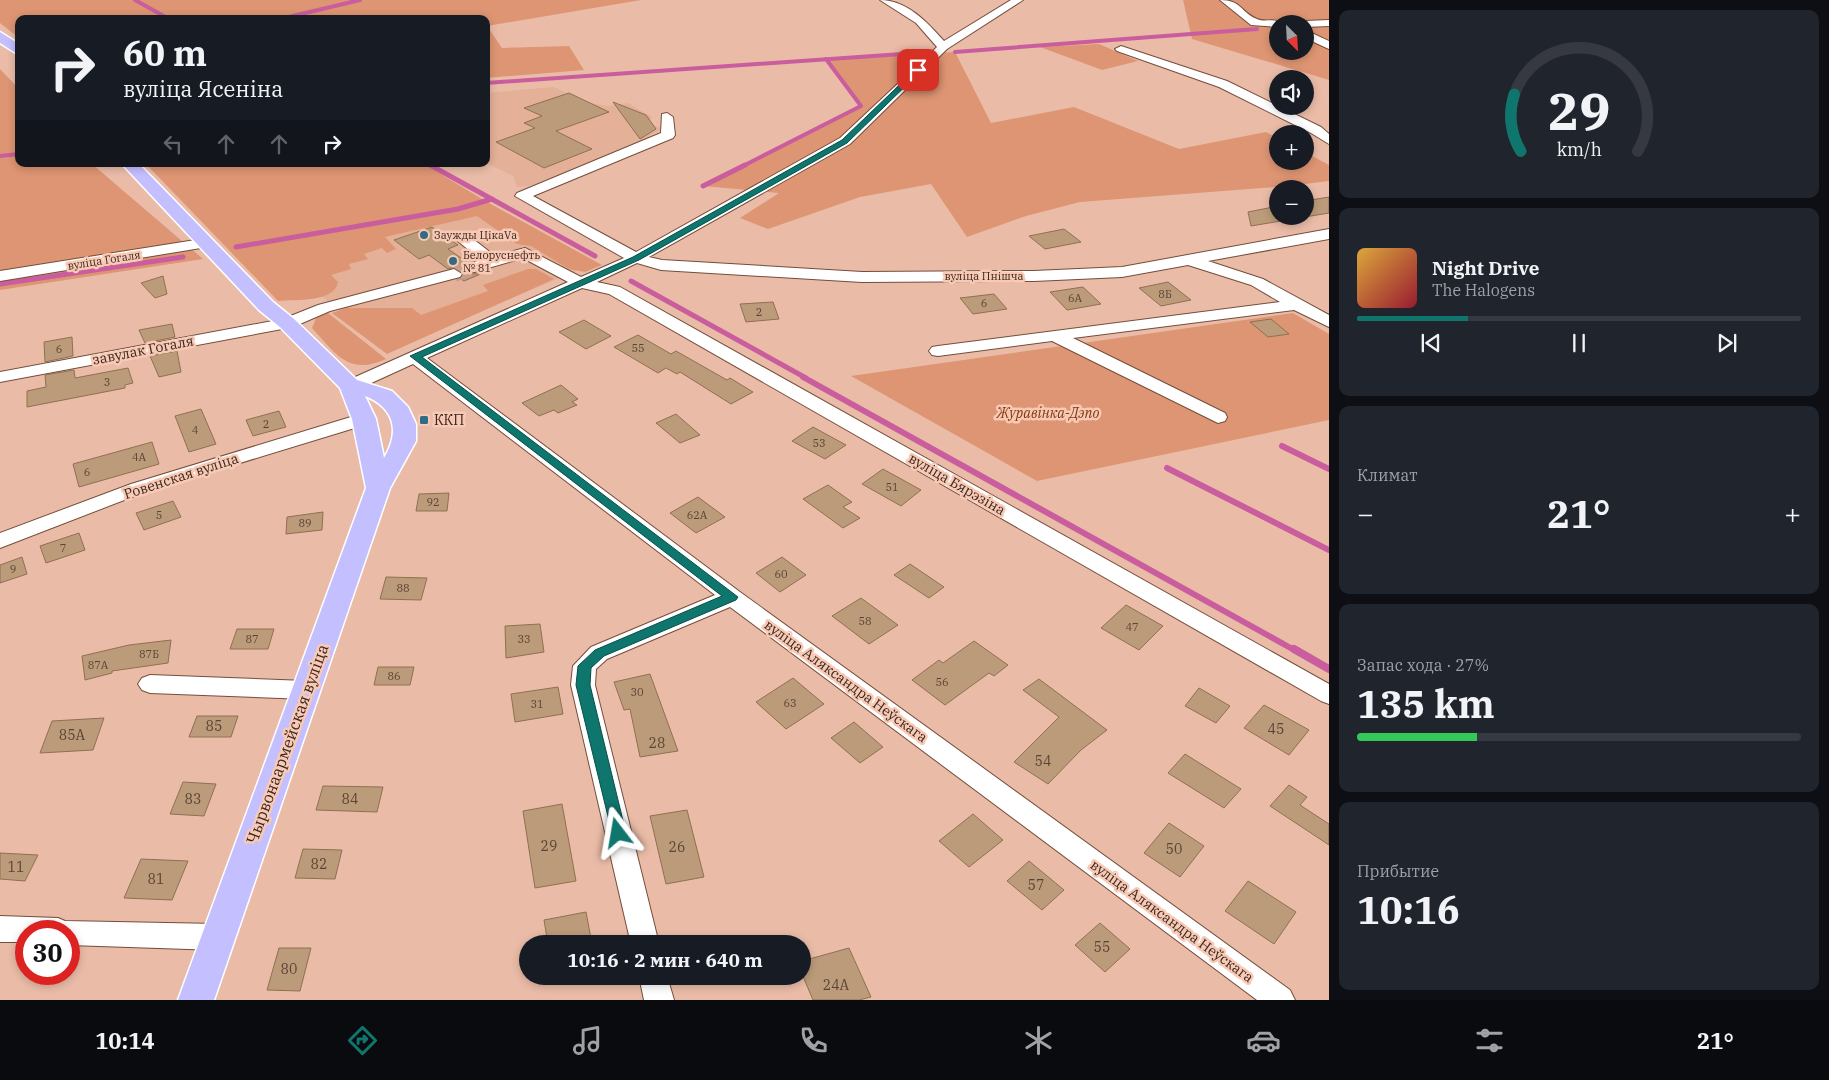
<!DOCTYPE html>
<html lang="ru">
<head>
<meta charset="utf-8">
<style>
  :root { --surface:#171b24; --page:#20242c; --text:#f1f3f6; --muted:#9ea1a6; --line:#363941; --accent:#0f766e }
  body { margin:0; font-family:"IBM Plex Serif",serif; background:var(--page); color:var(--text); height:100vh; display:flex; flex-direction:column; font-size:19px; white-space:nowrap }
  * { box-sizing:border-box; margin:0 }
  p { font-size:16px; color:var(--muted) }
  .icon { flex:none; width:28px; height:28px; fill:none; stroke:currentColor; stroke-width:2; stroke-linecap:round; stroke-linejoin:round }
  .map { position:relative; flex:1; overflow:hidden }
  .panel { display:flex; flex-direction:column; gap:10px; padding:10px; background:#0d0f14; width:500px }
  .panel>* { flex:none }
  .top-card { position:absolute; left:15px; top:15px; width:475px; height:152px; border-radius:10px; box-shadow:0 2px 8px #0003; background:#171b24; color:var(--text); overflow:hidden }
  .needle { width:32px; rotate:156deg }
  .buttons { position:absolute; left:1269px; top:15px; display:grid; gap:10px }
  .buttons a { display:grid; place-items:center; width:45px; height:45px; border-radius:50%; background:var(--surface); box-shadow:0 2px 8px #0003; font-size:25px }
  .speed { position:absolute; left:15px; top:920px; display:flex; gap:10px; font-size:25px; font-weight:700; text-align:center }
  .speed>* { display:grid; place-content:center; width:65px; height:65px; border-radius:50%; background:var(--surface); box-shadow:0 2px 8px #0003; line-height:1 }
  .speed .limit { border:8px solid #d22; background:#fff; color:#111 }
  .pin { position:absolute; display:grid; place-items:center; width:42px; height:42px; color:#fff; margin:-21px; border-radius:10px; box-shadow:0 2px 8px #0006 }
  .me { position:absolute; width:55px; margin:-28px; rotate:346deg; stroke-linejoin:round; filter:drop-shadow(0 0 4px #0008) }
  .turn { display:flex; align-items:center; gap:18px; height:105px; padding:0 25px; font-size:22px }
  .turn .icon { width:65px; height:65px; stroke-width:2.5 }
  .turn b { display:block; font-size:35px; line-height:42px }
  .lanes { display:flex; align-items:center; height:48px; padding:0 25px; background:#0003; justify-content:center; gap:25px; direction:ltr }
  .lanes .off { opacity:.35 }
  .big { font-size:38px; font-weight:700; line-height:1.1 }
  .panel .widget { flex:1; display:flex; flex-direction:column; justify-content:center; gap:8px; min-width:0; padding:0 18px; border-radius:10px; background:var(--page) }
  .panel .dial { align-items:center; gap:0 }
  .dial svg { height:130px; overflow:visible; fill:none; stroke:var(--line); stroke-width:7; stroke-linecap:round; text-anchor:middle }
  .dial text { fill:var(--text); stroke:none }
  .song { display:flex; align-items:center; gap:15px }
  .cover { width:60px; height:60px; border-radius:8px; background:linear-gradient(135deg,hsl(40 70% 55%),hsl(350 70% 35%)) }
  .played { height:5px; border-radius:2px; background:linear-gradient(90deg,var(--accent) 25%,var(--line) 25%) }
  .keys { display:flex; justify-content:space-around; direction:ltr }
  .heat { display:flex; justify-content:space-between; align-items:center; font-size:28px; direction:ltr }
  .charge { height:8px; border-radius:4px; background:linear-gradient(90deg,#34c759 27%,var(--line) 0) }
  .trip { position:absolute; left:519px; top:935px; width:292px; height:50px; border-radius:25px; background:var(--surface); box-shadow:0 2px 8px #0003; font-weight:700; line-height:50px; text-align:center }
  .tabs { display:flex; height:80px; justify-content:space-around; align-items:center; background:#090b0e; color:var(--muted) }
  .tabs .icon { width:35px; height:35px }
  .tabs .current { color:var(--accent) }
  .tabs b { font-size:22px; color:var(--text) }
  main { display:flex; flex:1; min-height:0 }
  .map>svg:first-child { display:block }
</style>
</head>
<body>
<main>
<div class="map">
<svg width="1329" height="1000" viewBox="0 0 1329 1000">
  <rect width="100%" height="100%" fill="#eabca7"/>
  <g fill="#e4b098">
    <polygon points="553,87 590,103 609,106 628,103 652,117 650,120 653,125 663,129 615,153 530,186 517,187 513,176 486,163 486,93"/>
    <polygon points="483,211 581,269 391,350 280,264"/>
  </g>
  <g fill="#de9573" fill-rule="evenodd">
    <polygon points="0,0 641,0 487,26 502,48 569,46 584,70 486,78 486,19 19,19 19,38 0,23"/>
    <path d="M1183,0H1329V80L1192,39ZM1278,24H1305V51H1278Z"/>
    <polygon points="1099,44 1138,61 1102,70 1040,47"/>
    <polygon points="955,52 991,123 1074,107 1179,149 1266,132 1277,138 1278,161 1305,161 1305,152 1329,165 1329,181 1288,186 1080,202 1026,216 967,237 931,184 860,197 768,229 740,218 779,193 703,186 860,106 826,59"/>
    <polygon points="0,69 19,89 19,164 92,164 203,259 0,290"/>
    <path d="M146,164H424L487,202L602,265L585,272L569,269L531,246L517,244L477,216L385,237L396,249L387,253L382,248L364,254L368,259L349,264L351,269L331,275L338,282C334,303 296,299 278,301Z"/>
    <polygon points="528,269 536,269 554,279 387,354 332,313 346,308 412,308 421,315 488,291 483,285"/>
    <path d="M328,313L386,359C348,376 336,354 312,328L317,316Z"/>
    <polygon points="1293,313 1329,334 1329,420 1037,481 851,376"/>
  </g>
  <g fill="none" stroke-linecap="round" stroke-linejoin="round">
    <g stroke="#c95d9d" stroke-width="4">
      <polyline points="135,0 169,19"/>
      <polyline points="280,19 360,0"/>
      <polyline points="955,52 1257,29"/>
      <polyline points="486,83 916,53"/>
      <polyline points="0,156 19,154"/>
      <polyline points="429,164 432,166"/>
      <polyline points="743,166 861,106 826,59"/>
    </g>
    <g stroke="#c95d9d" stroke-width="5">
      <polyline points="430,165 595,256"/>
      <polyline points="703,186 745,165"/>
      <polyline points="236,247 458,209 492,199"/>
      <polyline points="631,281 806,378"/>
      <polyline points="0,284 183,257"/>
    </g>
    <g stroke="#c95d9d" stroke-width="6">
      <polyline points="803,377 1296,651"/>
      <polyline points="1282,446 1329,469"/>
      <polyline points="1167,468 1329,550"/>
    </g>
    <polyline stroke="#c95d9d" stroke-width="8" points="1294,649 1329,669"/>
  </g>
  <g fill="#bc9b7a" stroke="#907051">
    <polygon points="569,93 609,112 556,131 592,149 544,168 496,142 535,128 524,123 542,116 524,108"/>
    <polygon points="613,102 646,115 656,129 640,139"/>
    <polygon points="1329,197 1329,213 1251,226 1248,212 1278,206 1278,216 1305,216 1305,201"/>
    <polygon points="432,227 458,245 448,249 467,262 464,266 466,271 473,274 483,273 464,281 461,279 464,274 455,267 448,269 429,255 419,259 394,240"/>
    <polygon points="1064,229 1081,242 1045,249 1029,236"/>
    <polygon points="163,276 167,294 155,298 141,283"/>
    <polygon points="1168,282 1191,300 1161,306 1139,288"/>
    <polygon points="1083,287 1101,304 1067,310 1050,292"/>
    <polygon points="994,294 1007,309 973,314 960,298"/>
    <polygon points="773,302 779,319 746,322 740,304"/>
    <polygon points="1271,319 1289,334 1268,337 1250,322"/>
    <polygon points="584,320 611,336 586,349 559,332"/>
    <polygon points="172,324 175,337 145,343 139,330"/>
    <polygon points="638,335 671,354 676,351 727,380 730,378 753,392 731,404 680,372 677,374 666,368 658,373 614,347"/>
    <polygon points="72,337 73,356 45,362 44,342"/>
    <polygon points="177,351 181,372 159,377 150,356"/>
    <polygon points="128,368 133,383 125,385 125,388 27,407 27,391 46,387 45,375 74,370 75,378"/>
    <polygon points="561,385 578,399 572,402 577,405 558,413 554,410 539,416 522,403"/>
    <polygon points="201,409 216,444 189,452 175,416"/>
    <polygon points="279,411 286,427 253,436 246,420"/>
    <polygon points="676,414 700,435 680,443 656,423"/>
    <polygon points="813,427 846,445 825,459 792,441"/>
    <polygon points="152,442 159,464 79,487 73,464"/>
    <polygon points="883,469 921,490 901,506 862,484"/>
    <polygon points="828,485 852,502 843,507 860,518 843,528 803,499"/>
    <polygon points="449,493 447,511 416,511 419,494"/>
    <polygon points="698,497 725,517 696,533 670,513"/>
    <polygon points="173,501 181,517 144,530 136,513"/>
    <polygon points="323,512 322,530 286,534 287,517"/>
    <polygon points="79,533 85,550 46,563 40,546"/>
    <polygon points="22,557 27,574 0,583 0,565"/>
    <polygon points="782,557 806,575 780,592 756,573"/>
    <polygon points="910,564 944,587 929,598 894,575"/>
    <polygon points="386,577 427,578 421,600 380,599"/>
    <polygon points="861,598 898,625 869,644 832,616"/>
    <polygon points="1126,605 1163,626 1139,650 1101,628"/>
    <polygon points="540,624 544,652 506,658 505,626"/>
    <polygon points="237,629 274,629 268,649 230,649"/>
    <polygon points="171,640 168,663 112,671 112,673 85,680 82,656 129,645"/>
    <polygon points="974,641 1008,665 994,676 989,673 945,705 912,680 939,660 943,663"/>
    <polygon points="378,667 414,667 410,685 374,685"/>
    <polygon points="650,674 678,751 640,757 630,709 624,710 614,682"/>
    <polygon points="793,678 824,704 786,729 756,702"/>
    <polygon points="1039,679 1107,730 1081,750 1048,784 1014,762 1059,717 1023,690"/>
    <polygon points="558,687 563,714 515,722 511,694"/>
    <polygon points="1199,688 1230,706 1216,723 1185,706"/>
    <polygon points="1264,705 1309,730 1289,755 1244,728"/>
    <polygon points="197,716 238,716 231,737 189,737"/>
    <polygon points="104,718 93,750 40,753 52,721"/>
    <polygon points="854,722 883,747 860,763 831,738"/>
    <polygon points="1185,754 1241,789 1224,808 1168,773"/>
    <polygon points="183,782 216,784 204,816 170,814"/>
    <polygon points="1289,785 1307,797 1300,805 1329,824 1329,845 1270,806"/>
    <polygon points="323,786 383,787 377,812 316,810"/>
    <polygon points="562,804 576,881 535,888 523,811"/>
    <polygon points="687,810 704,877 666,884 650,816"/>
    <polygon points="973,814 1003,840 969,867 939,841"/>
    <polygon points="1169,823 1204,846 1180,877 1144,853"/>
    <polygon points="303,849 342,850 335,879 295,878"/>
    <polygon points="0,853 38,855 25,881 0,879"/>
    <polygon points="141,859 188,861 172,900 124,898"/>
    <polygon points="1029,861 1064,890 1042,910 1007,881"/>
    <polygon points="1248,881 1296,912 1274,944 1225,911"/>
    <polygon points="586,912 592,944 548,944 544,920"/>
    <polygon points="1100,923 1130,949 1105,972 1075,945"/>
    <polygon points="279,948 311,948 300,991 267,990"/>
    <polygon points="849,948 871,997 859,1000 813,1000 802,974 802,961"/>
  </g>
  <g fill="none" stroke-linecap="round" stroke-linejoin="round">
    <polyline stroke="#c79e8c" stroke-width="16" stroke-dasharray="16 8" stroke-linecap="butt" points="454,274 474,267"/>
    <g stroke="#744d3b" stroke-width="2">
      <g id="minor">
        <path d="M880,0C907,0 927,22 944,41L1011,0H1023L947,49L850,144L649,257L662,260L862,272L1034,271L1122,267L1329,229V239L1208,261L1263,279L1329,315V327L1294,310L1073,338L1225,413L1227,417L1225,421L1218,423L1052,341L938,356L932,355L929,351L932,347L938,346L1280,302L1251,285L1188,265L1122,277L1034,281L862,282L661,270L637,263L597,282L620,287L1329,684V704L1321,701L609,294L582,288L427,358L740,592L1290,990L1295,1000H1257L730,607L607,659L596,669L595,685L659,944H631L571,685L573,666L591,647L715,595L413,364L356,390H344L341,386L344,382L568,282L523,258L474,272L468,270L466,267L468,264L481,260L454,238L451,235L454,232H464L495,256L525,248L581,277L624,258L515,196L517,193L661,133L662,114L667,113L673,117L675,135L673,138L533,196L636,252L840,138L937,47L916,23Z"/>
        <path d="M1220,0C1242,0 1240,12 1257,19C1265,23 1276,17 1283,24H1278V27L1251,25Z"/>
        <polygon points="1329,20 1329,26 1305,27 1305,24 1300,24 1305,21"/>
        <polygon points="1305,30 1329,41 1329,49 1305,38"/>
        <polygon points="1121,46 1227,81 1321,127 1329,134 1329,144 1311,133 1219,87 1117,51 1115,49"/>
        <polygon points="208,238 216,243 213,246 0,281 0,271"/>
        <polygon points="454,269 462,274 460,277 330,311 293,327 0,382 0,372 283,319 318,305"/>
        <polygon points="364,413 371,415 373,419 371,423 145,492 0,548 0,533 131,484"/>
        <polygon points="150,675 306,681 314,684 318,690 314,696 306,699 150,693 142,690 138,684 142,678"/>
        <polygon points="0,916 58,918 65,921 218,924 228,928 232,937 228,946 218,950 69,945 69,931 26,931 26,942 0,942"/>
        <polygon points="639,976 667,976 674,1000 644,1000"/>
      </g>
    </g>
    <g stroke="#fff" stroke-width="3">
      <g id="major">
        <polygon points="0,32 19,44 19,55 0,43"/>
        <path d="M122,164H139L273,302L294,319L357,380L392,391L408,407L416,424V441L390,488L214,1000H178L366,488L352,419L340,388L280,327L259,310ZM365,396C395,408 400,432 384,458L376,419Z"/>
      </g>
    </g>
    <use href="#minor" fill="#fff" fill-rule="evenodd"/>
    <use href="#major" fill="#c4bffe" fill-rule="evenodd"/>
  </g>
  <polygon fill="#0f766e" stroke="#0a4d48" points="916,69 922,70 847,143 639,260 422,357 738,597 736,600 604,656 591,668 590,685 626,833 624,837 618,839 613,837 576,685 578,666 595,650 722,596 410,356 633,257 842,140"/>
  <g fill="#306c83" stroke="#f8c9b4" stroke-width="2">
    <circle cx="424" cy="235" r="5"/>
    <circle cx="453" cy="261" r="5"/>
    <rect x="419" y="415" width="10" height="10" rx="2.5"/>
  </g>
  <g text-anchor="middle" stroke-width="5" stroke-linejoin="round" paint-order="stroke">
    <g font-size="11" fill="#39271f" stroke="#f8c9b4" text-anchor="start">
      <text x="434" y="239">Заужды ЦікаVа</text>
      <text x="463" y="259">Белоруснефть<tspan x="463" dy="13">№ 81</tspan></text>
    </g>
    <g font-size="11" fill="#39271f" stroke="#f8c9b4">
      <text transform="translate(104 260) rotate(-9)" y="4">вуліца Гогаля</text>
      <text x="984" y="280">вуліца Пнішча</text>
    </g>
    <g font-size="11" fill="#5a4436">
      <text x="1165" y="298">8Б</text>
      <text x="1075" y="302">6А</text>
      <text x="984" y="307">6</text>
      <text x="759" y="316">2</text>
      <text x="638" y="352">55</text>
      <text x="59" y="353">6</text>
      <text x="107" y="386">3</text>
      <text x="266" y="428">2</text>
      <text x="195" y="434">4</text>
      <text x="819" y="447">53</text>
      <text x="139" y="461">4А</text>
      <text x="87" y="476">6</text>
      <text x="892" y="491">51</text>
      <text x="433" y="506">92</text>
      <text x="159" y="519">5</text>
      <text x="697" y="519">62А</text>
      <text x="305" y="527">89</text>
      <text x="63" y="552">7</text>
      <text x="13" y="573">9</text>
      <text x="781" y="578">60</text>
      <text x="403" y="592">88</text>
      <text x="865" y="625">58</text>
      <text x="1132" y="631">47</text>
      <text x="252" y="643">87</text>
      <text x="524" y="643">33</text>
      <text x="149" y="658">87Б</text>
      <text x="98" y="669">87А</text>
      <text x="394" y="680">86</text>
      <text x="942" y="686">56</text>
      <text x="637" y="696">30</text>
      <text x="790" y="707">63</text>
      <text x="537" y="708">31</text>
    </g>
    <g font-size="14" fill="#39271f" stroke="#f8c9b4">
      <text transform="translate(143 350) rotate(-11)" y="5">завулак Гогаля</text>
      <text transform="translate(181 476) rotate(-18)" y="5">Ровенская вуліца</text>
      <text transform="translate(957 484) rotate(30)" y="5">вуліца Бярэзіна</text>
      <text transform="translate(846 681) rotate(36)" y="5">вуліца Аляксандра Неўскага</text>
      <text transform="translate(1172 921) rotate(36)" y="5">вуліца Аляксандра Неўскага</text>
    </g>
    <g font-size="14" font-style="italic" fill="#823a11" stroke="#f8c9b4">
      <text x="1048" y="418">Журавінка-Дэпо</text>
    </g>
    <g font-size="14" fill="#39271f" stroke="#f8c9b4" text-anchor="start">
      <text x="434" y="425">ККП</text>
    </g>
    <g font-size="14" fill="#5a4436">
      <text x="214" y="731">85</text>
      <text x="1276" y="734">45</text>
      <text x="72" y="740">85А</text>
      <text x="657" y="748">28</text>
      <text x="1043" y="766">54</text>
      <text x="193" y="804">83</text>
      <text x="350" y="804">84</text>
      <text x="549" y="851">29</text>
      <text x="677" y="852">26</text>
      <text x="1174" y="854">50</text>
      <text x="319" y="869">82</text>
      <text x="16" y="872">11</text>
      <text x="156" y="884">81</text>
      <text x="1036" y="890">57</text>
      <text x="1102" y="952">55</text>
      <text x="289" y="974">80</text>
      <text x="836" y="990">24А</text>
    </g>
    <g font-size="16" fill="#39271f" stroke="#f8c9b4">
      <text transform="translate(287 744) rotate(-70)" y="6">Чырвонаармейская вуліца</text>
    </g>
  </g>
</svg>
<div class="buttons">
<a><svg class="needle" viewBox="-14 -14 28 28"><path d="M0-13l5 13h-10z" fill="#e53935"/><path d="M0 13l5-13h-10z" fill="#9ea1a6"/></svg></a>
<a><svg class="icon" aria-label="sound" viewBox="0 0 24 24"><path d="M4 9h4l5-4v14l-5-4H4zM17 9q2 3 0 6"/></svg></a>
<a>+</a>
<a>−</a>
</div>
<div class="speed"><div class="limit">30</div></div>
<div class="pin" style="left:918px;top:70px;background:#d93025"><svg class="icon" aria-label="arrive" viewBox="0 0 24 24"><path d="M6 21V4h12l-3 4 3 4H6"/></svg></div>
<svg class="me" style="left:618px;top:833px" viewBox="-20 -20 40 40"><path d="M0-17L14 15 0 8-14 15z" fill="#0f766e" stroke="#fff" stroke-width="4"/></svg>
<div class="trip">10:16 · 2 мин · 640 m</div>
<div class="top-card">
<div class="turn"><svg class="icon" aria-label="right" viewBox="0 0 24 24"><path d="M7 20v-9h11M14 6l5 5-5 5"/></svg><div><b>60 m</b>вуліца Ясеніна</div></div>
<div class="lanes"><svg class="icon off" aria-label="left" viewBox="0 0 24 24"><path d="M17 20v-9H6M10 6l-5 5 5 5"/></svg><svg class="icon off" aria-label="ahead" viewBox="0 0 24 24"><path d="M12 20V5M6 11l6-6 6 6"/></svg><svg class="icon off" aria-label="ahead" viewBox="0 0 24 24"><path d="M12 20V5M6 11l6-6 6 6"/></svg><svg class="icon" aria-label="right" viewBox="0 0 24 24"><path d="M7 20v-9h11M14 6l5 5-5 5"/></svg></div>
</div>
</div>
<section class="panel">
<div class="widget dial"><svg viewBox="0 0 100 80">
<path d="M14 69A42 42 0 1 1 86 69"/>
<path d="M14 69A42 42 0 0 1 10 34" stroke="#0f766e"/>
<text x="50" y="56" font-size="32" font-weight="700">29</text>
<text x="50" y="72" font-size="11">km/h</text>
</svg></div>
<div class="widget">
<div class="song"><i class="cover"></i><div><b>Night Drive</b><p>The Halogens</p></div></div>
<div class="played"></div>
<div class="keys"><svg class="icon" aria-label="previous" viewBox="0 0 24 24"><path d="M18 5L8 12l10 7zM5 5v14"/></svg><svg class="icon" aria-label="pause" viewBox="0 0 24 24"><path d="M8 5v14M16 5v14"/></svg><svg class="icon" aria-label="next" viewBox="0 0 24 24"><path d="M6 5l10 7-10 7zM19 5v14"/></svg></div>
</div>
<div class="widget"><p>Климат</p>
<div class="heat"><a>−</a><b class="big">21°</b><a>+</a></div>
</div>
<div class="widget"><p>Запас хода · 27%</p><b class="big">135 km</b><div class="charge"></div></div>
<div class="widget"><p>Прибытие</p><b class="big">10:16</b></div>
</section>
</main>
<nav class="tabs">
<b>10:14</b>
<svg class="icon current" aria-label="directions" viewBox="0 0 24 24"><path d="M12 3l9 9-9 9-9-9zM9 14v-3h6M13 9l2 2-2 2"/></svg>
<svg class="icon" aria-label="music" viewBox="0 0 24 24"><path d="M9 18V5l10-2v13"/><circle cx="6" cy="18" r="3"/><circle cx="16" cy="16" r="3"/></svg>
<svg class="icon" aria-label="phone" viewBox="0 0 24 24"><path d="M5 4h4l2 5-3 2q2 4 5 5l2-3 5 2v4C11 20 4 13 5 4z"/></svg>
<svg class="icon" aria-label="climate" viewBox="0 0 24 24"><path d="M12 3v18M4 7l16 10M4 17L20 7"/></svg>
<svg class="icon" aria-label="car" viewBox="0 0 24 24"><path d="M5 17H2v-5l4-1 3-4h7l3 4 3 1v5h-3M9 17h6M6 11h13"/><circle cx="7" cy="17" r="2"/><circle cx="17" cy="17" r="2"/></svg>
<svg class="icon" aria-label="filters" viewBox="0 0 24 24"><path d="M4 7h16M4 17h16"/><circle cx="9" cy="7" r="2"/><circle cx="15" cy="17" r="2"/></svg>
<b>21°</b>
</nav>
</body>
</html>
